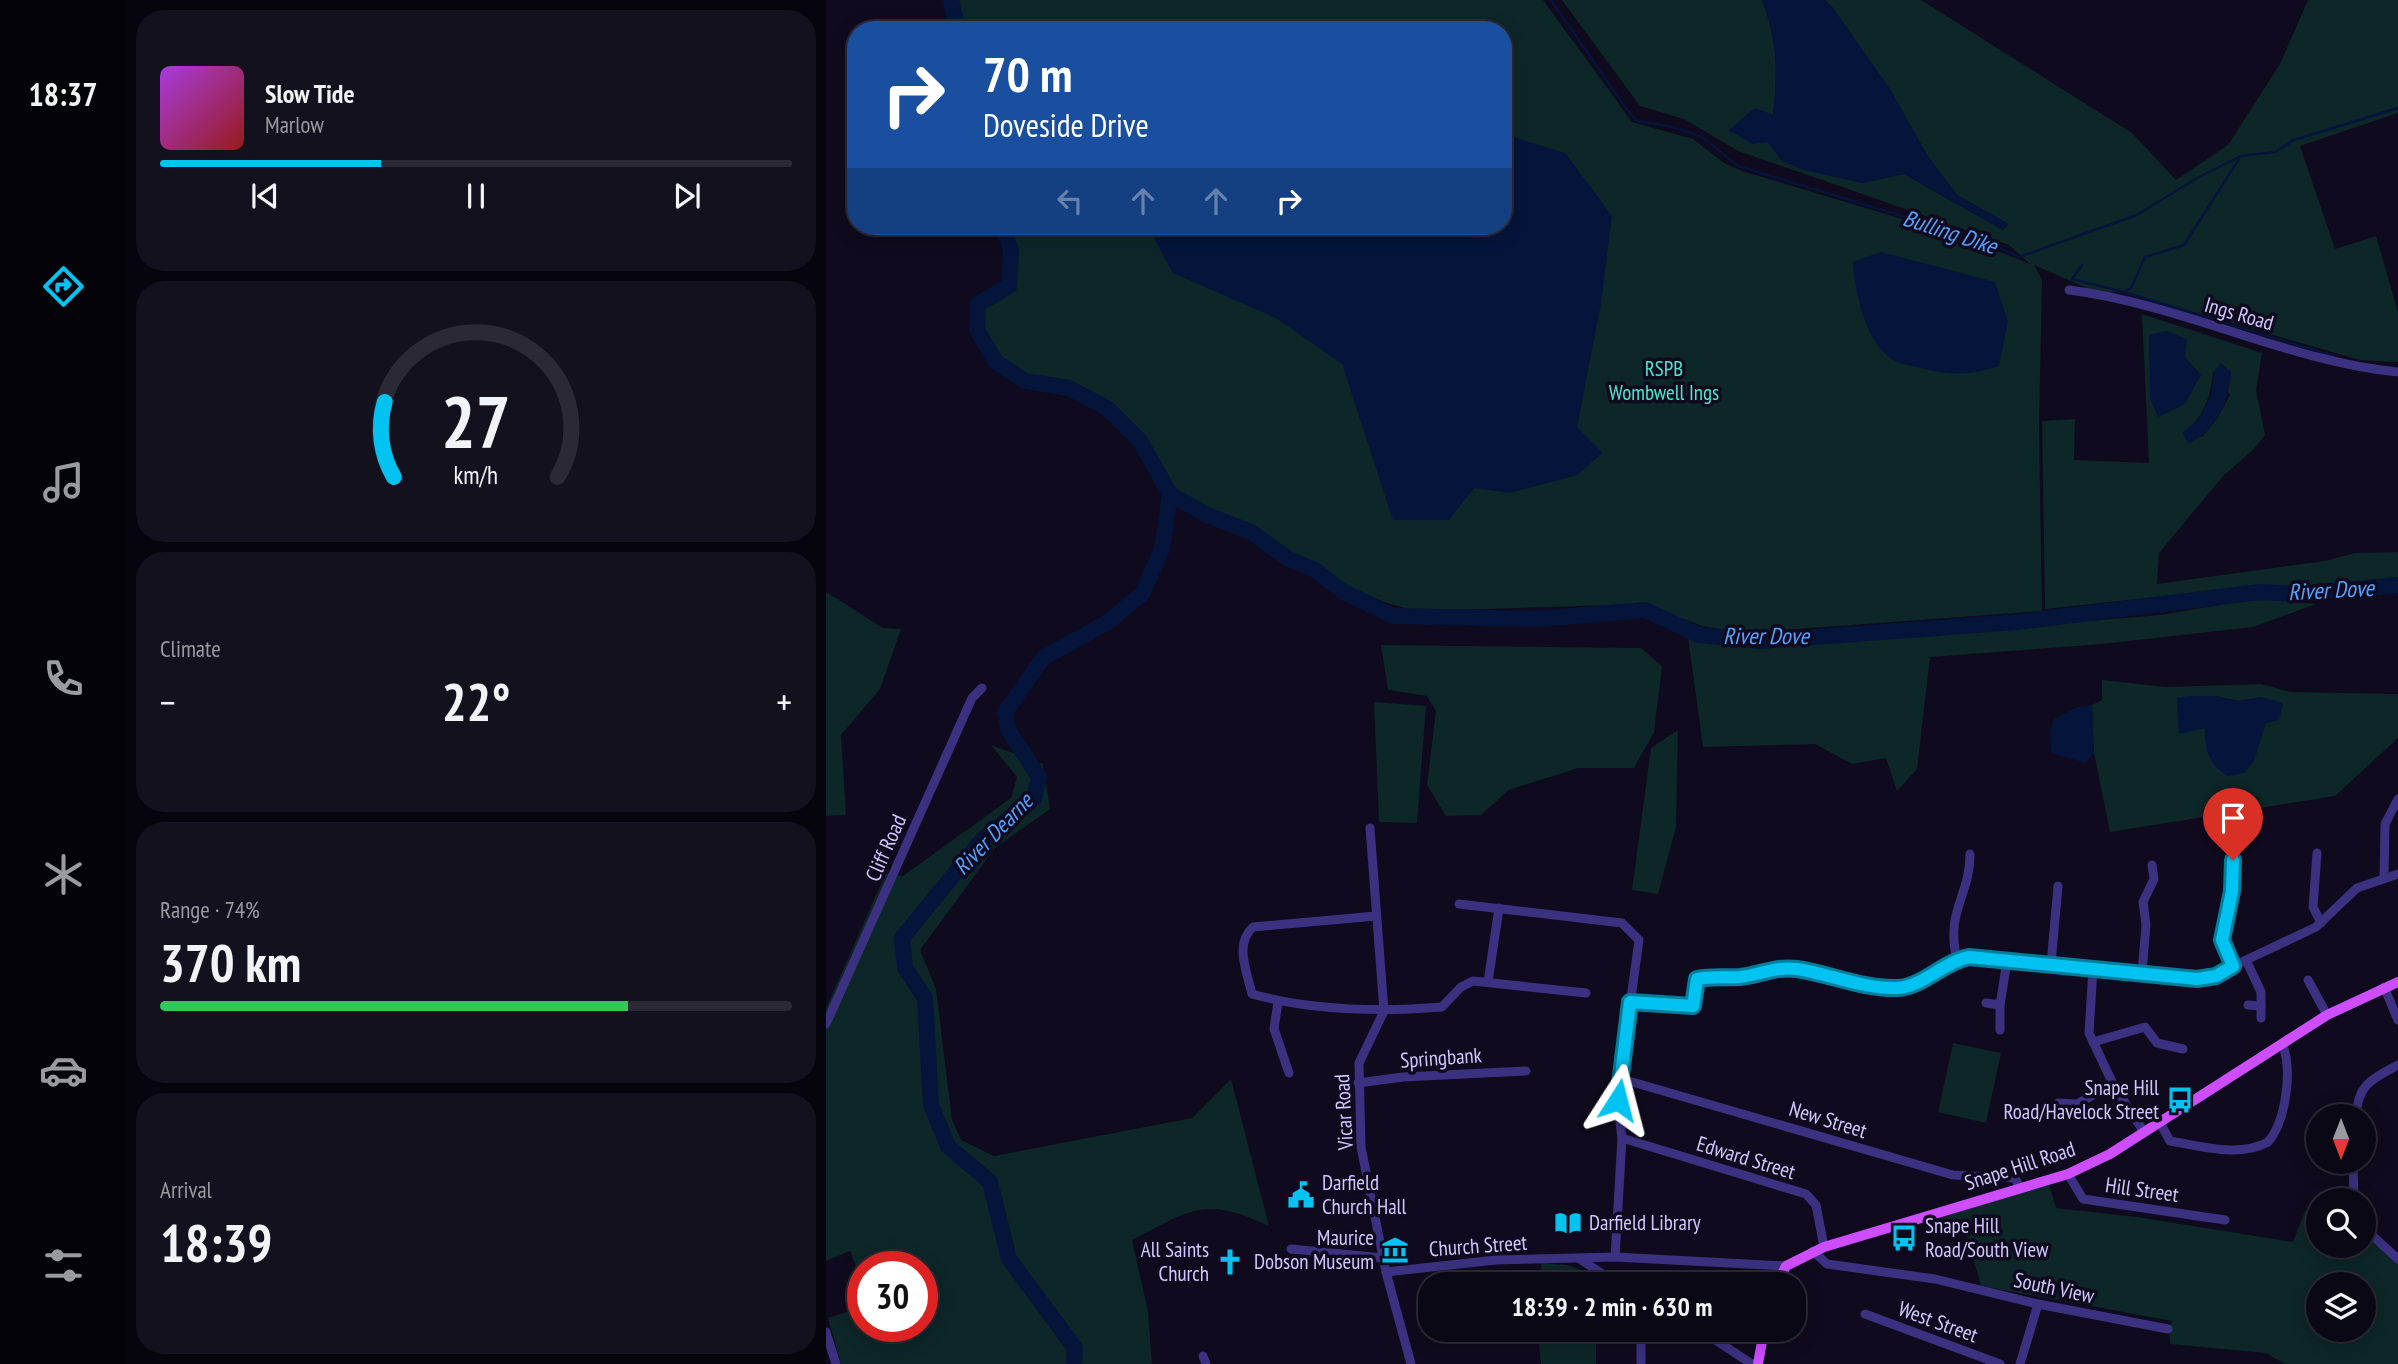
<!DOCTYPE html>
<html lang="en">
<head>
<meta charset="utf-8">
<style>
  :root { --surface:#0b0816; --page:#14111f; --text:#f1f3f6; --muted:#9a9aa1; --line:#2b2935; --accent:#00c3f1 }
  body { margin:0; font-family:"PT Sans Narrow",sans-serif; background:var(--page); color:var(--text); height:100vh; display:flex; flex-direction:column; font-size:26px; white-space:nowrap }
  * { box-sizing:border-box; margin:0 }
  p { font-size:23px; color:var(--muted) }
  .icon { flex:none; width:38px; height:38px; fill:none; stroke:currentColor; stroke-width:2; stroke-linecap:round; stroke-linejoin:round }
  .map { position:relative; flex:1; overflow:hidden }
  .details { display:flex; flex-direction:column; gap:10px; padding:10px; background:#06040c; width:700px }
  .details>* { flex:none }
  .top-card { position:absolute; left:21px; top:21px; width:665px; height:214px; border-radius:28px; box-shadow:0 4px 18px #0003,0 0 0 2px var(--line); background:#1a4fa0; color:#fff; overflow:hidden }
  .needle { width:46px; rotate:180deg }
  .tools { position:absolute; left:1480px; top:1104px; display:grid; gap:14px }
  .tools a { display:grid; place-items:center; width:70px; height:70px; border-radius:50%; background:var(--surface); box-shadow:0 4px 18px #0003,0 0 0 2px var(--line); font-size:35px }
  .speed { position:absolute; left:21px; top:1251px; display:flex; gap:14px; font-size:35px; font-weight:700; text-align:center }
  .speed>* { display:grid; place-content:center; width:91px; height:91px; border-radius:50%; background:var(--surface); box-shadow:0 4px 18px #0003,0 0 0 2px var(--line); line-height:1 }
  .speed .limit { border:10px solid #d22; background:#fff; color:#111 }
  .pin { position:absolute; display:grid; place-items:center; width:60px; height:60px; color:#fff; margin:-72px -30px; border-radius:50% 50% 50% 0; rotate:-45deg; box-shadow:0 0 7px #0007 }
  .pin .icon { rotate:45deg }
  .me { position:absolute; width:77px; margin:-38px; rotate:9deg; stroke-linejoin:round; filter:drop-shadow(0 0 5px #0008) }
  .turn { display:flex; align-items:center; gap:24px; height:147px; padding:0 21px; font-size:32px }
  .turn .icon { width:91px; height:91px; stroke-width:2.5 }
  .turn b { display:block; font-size:49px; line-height:60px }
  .lanes { display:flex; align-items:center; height:66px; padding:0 21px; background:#0003; justify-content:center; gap:35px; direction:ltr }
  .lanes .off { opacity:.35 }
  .big { font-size:52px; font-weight:800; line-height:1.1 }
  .details .card { flex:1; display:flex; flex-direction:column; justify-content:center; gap:10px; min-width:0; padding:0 24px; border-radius:28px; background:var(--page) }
  .details .dial { align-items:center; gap:0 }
  .dial svg { height:182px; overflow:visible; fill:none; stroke:var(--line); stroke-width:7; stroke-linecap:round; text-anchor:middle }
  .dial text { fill:var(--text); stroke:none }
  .song { display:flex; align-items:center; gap:21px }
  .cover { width:84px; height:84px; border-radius:10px; background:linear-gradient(135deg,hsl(280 70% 55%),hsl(0 70% 35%)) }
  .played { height:7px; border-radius:4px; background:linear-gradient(90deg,var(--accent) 35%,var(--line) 35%) }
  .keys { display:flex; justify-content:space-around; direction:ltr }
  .heat { display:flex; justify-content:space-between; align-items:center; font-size:38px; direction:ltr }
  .charge { height:10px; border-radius:5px; background:linear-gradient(90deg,#34c759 74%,var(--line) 0) }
  .trip { position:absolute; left:592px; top:1272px; width:388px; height:70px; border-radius:28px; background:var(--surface); box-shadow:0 4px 18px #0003,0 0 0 2px var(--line); font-weight:800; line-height:70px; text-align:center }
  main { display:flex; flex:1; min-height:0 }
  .tabs { display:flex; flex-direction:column; width:126px; justify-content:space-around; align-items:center; background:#040309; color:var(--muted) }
  .tabs .icon { width:49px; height:49px }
  .tabs .current { color:var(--accent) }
  .tabs b { font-size:32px; color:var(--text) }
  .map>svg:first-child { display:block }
</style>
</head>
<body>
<main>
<nav class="tabs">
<b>18:37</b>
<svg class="icon current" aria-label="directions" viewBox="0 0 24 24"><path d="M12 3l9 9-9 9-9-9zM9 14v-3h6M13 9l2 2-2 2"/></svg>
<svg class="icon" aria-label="music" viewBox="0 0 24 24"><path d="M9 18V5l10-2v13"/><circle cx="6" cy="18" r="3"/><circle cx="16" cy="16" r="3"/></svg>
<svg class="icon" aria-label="phone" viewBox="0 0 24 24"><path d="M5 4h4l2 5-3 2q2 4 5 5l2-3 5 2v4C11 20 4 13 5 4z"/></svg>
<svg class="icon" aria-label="climate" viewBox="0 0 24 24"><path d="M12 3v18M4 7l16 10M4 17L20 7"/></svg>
<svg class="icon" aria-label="car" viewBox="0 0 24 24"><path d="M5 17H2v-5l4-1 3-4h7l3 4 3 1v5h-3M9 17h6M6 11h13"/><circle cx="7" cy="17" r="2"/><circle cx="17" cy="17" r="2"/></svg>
<svg class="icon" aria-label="filters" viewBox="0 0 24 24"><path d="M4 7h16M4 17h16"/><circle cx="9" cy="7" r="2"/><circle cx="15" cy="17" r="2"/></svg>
</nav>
<section class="details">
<div class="card">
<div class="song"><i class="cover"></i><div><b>Slow Tide</b><p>Marlow</p></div></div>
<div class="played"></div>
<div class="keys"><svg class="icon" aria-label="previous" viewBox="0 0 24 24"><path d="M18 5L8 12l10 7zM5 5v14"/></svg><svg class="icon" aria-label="pause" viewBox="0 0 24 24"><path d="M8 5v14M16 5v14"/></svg><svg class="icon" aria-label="next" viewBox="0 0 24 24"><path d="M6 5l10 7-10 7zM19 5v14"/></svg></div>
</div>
<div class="card dial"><svg viewBox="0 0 100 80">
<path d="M14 69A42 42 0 1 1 86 69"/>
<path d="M14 69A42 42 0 0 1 10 36" stroke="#00c3f1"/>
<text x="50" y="56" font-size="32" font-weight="700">27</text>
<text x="50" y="72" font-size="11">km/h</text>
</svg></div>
<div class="card"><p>Climate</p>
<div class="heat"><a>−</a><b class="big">22°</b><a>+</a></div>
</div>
<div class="card"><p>Range · 74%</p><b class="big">370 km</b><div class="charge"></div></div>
<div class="card"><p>Arrival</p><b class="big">18:39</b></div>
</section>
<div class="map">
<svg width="1572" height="1364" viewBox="0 0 1572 1364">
  <rect width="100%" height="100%" fill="#0f0a1d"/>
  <g fill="#0d2627" fill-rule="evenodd">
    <path d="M132,0H717L806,122L867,139L898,163L916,171L1140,238L1204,264L1183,245L912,151L858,119L814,106L736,0H936C952,42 952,71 947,116L929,108L904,130L942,142L956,161L1036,183L1078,174L1177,230L1182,224L1131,195L1103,158L1007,8L999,0H1095L1306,133L1350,180L1402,145L1454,64L1482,0H1572V113L1474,146L1509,249L1550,236L1572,312V362L1534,360L1298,292H1270L1208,265L1216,280L1213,427L1216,611L917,633L876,626L819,604L593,611C525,598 490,563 432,532C405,518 375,509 351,491C344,485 339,472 333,464C320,443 305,417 283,403C235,372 151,386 158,308L187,290L191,250L183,226H677V30H138Z"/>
    <path d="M1316,314L1436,353L1430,390L1439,435L1427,450L1397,476L1333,553L1331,584L1499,561L1529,553L1572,552V579L1472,588L1431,586L1219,609L1216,421L1249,419L1248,460L1323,463ZM1387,371L1404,395L1391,419L1376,437L1357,433C1378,417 1385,397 1387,371Z"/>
    <polygon points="0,592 57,628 75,629 54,689 15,735 20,815 0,816"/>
    <polygon points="1433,598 1490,604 1427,627 1276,644 1104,657 1091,769 1071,791 1060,758 1026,764 989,744 877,747 862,637 931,648 1335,615"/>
    <polygon points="555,645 815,648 836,666 828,732 808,768 752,768 683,790 655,815 620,816 601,785 610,711 601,696 562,690"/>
    <path d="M1276,680L1340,687L1435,684L1465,692L1572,694V738L1509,796L1284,832L1268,753L1266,705L1276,700ZM1389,696L1413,701L1435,697L1379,740Z"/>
    <polygon points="548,702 600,706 591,823 553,822"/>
    <polygon points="852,730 850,827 832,894 806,890 825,748"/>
    <path d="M165,745L217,764L224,809L169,848L94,950L110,989L126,1120L135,1140L168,1156L366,1118L405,1079L443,1226C379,1195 364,1210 306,1240L322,1311L326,1364H15L2,1318L37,1307V1326H96V1267H37V1285L24,1251L0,1261V1008L60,873L77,876L185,798L191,777Z"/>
    <polygon points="1127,1043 1175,1053 1160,1123 1112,1112"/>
    <path d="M1223,1184L1230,1208L1311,1217L1467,1242L1479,1211L1493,1215V1246H1538V1236L1572,1261V1364H1459L1440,1353L1344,1344L1343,1328L1346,1321L1155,1286L1139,1227L1099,1224L1153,1204ZM1493,1284H1538V1330H1493Z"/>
    <polygon points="715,1263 742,1265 770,1276 770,1284 716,1284"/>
    <polygon points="712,1330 770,1330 770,1364 715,1364"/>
  </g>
  <g fill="#05143b">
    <path d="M936,0H999L1007,8L1064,89L1103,158L1131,195L1183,224L1177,230L1078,174L1036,183L978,170L956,161L942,142L926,144L903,130L929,108L947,115C952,71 952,42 936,0Z"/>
    <polygon points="687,137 739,153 786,216 775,303 751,427 777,453 751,475 684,493 648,488 623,520 567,520 516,364 450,318 347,273 325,233 327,226 677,226 677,165"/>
    <path d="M1055,252L1169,282L1182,322L1173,366C1146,375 1126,376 1099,369C1090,366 1075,365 1067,360C1039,342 1029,293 1027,262Z"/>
    <polygon points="1340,331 1361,339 1359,357 1375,375 1359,404 1332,417 1324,398 1323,335"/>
    <path d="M1395,363L1405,372C1403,403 1391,429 1362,444L1357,433C1371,422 1382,408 1386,390C1388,378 1386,372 1395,363Z"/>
    <path d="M1363,696H1389L1413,701L1435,697L1457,703L1453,720L1440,723L1428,761L1418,773L1401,776C1382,763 1379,750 1379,728L1353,734L1351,698Z"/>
    <polygon points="1266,705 1268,753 1260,763 1225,753 1224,731 1228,719 1251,707"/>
  </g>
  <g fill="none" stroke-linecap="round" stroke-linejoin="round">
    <g stroke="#05143b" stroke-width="2.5">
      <polyline points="725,0 804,114 811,121 847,127 876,137 912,166 1155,240 1193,257 1311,215 1371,178 1415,156 1449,152 1468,140 1572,108"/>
      <polyline points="1256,265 1246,279 1298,292 1305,288 1319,257 1358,245 1413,159"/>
      <polyline points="1298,292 1507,356"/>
    </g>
    <g stroke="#05143b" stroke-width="16">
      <polyline points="125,0 132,30"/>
      <polyline points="176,226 185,250 183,286 152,304 151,330 170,362 199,381 243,388 281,408 314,441 344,494 336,549 316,594 282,622 217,658 179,712 182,729 213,777 208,799 157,839 76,938 79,968 99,998 105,1105 122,1146 164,1182 183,1259 249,1348 248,1364"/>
      <polyline points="344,494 381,515 425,532 461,558 489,570 516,591 567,616 711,619 819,610 873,635 935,641 1191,622 1434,592 1473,594 1572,585"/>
    </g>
    <g stroke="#3b3180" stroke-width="9">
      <path d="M1243,290C1355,304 1460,361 1572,372"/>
      <polyline points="544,828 558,1011 533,1063 535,1147 560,1272 585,1364"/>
      <polyline points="1491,853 1487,907 1495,923"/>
      <polyline points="1407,860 1406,891 1396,940 1407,966"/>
      <polyline points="1558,877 1559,824 1572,799"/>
      <polyline points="633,904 796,923 813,940 791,1100 796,1138 789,1257"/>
      <path d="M550,916L427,927C408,944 421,972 426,994C487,1011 553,1012 616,1007L635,987L647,981L760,993"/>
      <path d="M1131,960C1119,910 1144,897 1144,854"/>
      <polyline points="1420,960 1435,992 1435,1018"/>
      <polyline points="1225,964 1232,886"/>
      <polyline points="1267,969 1263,1033 1287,1084 1318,1132"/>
      <polyline points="1316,973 1320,925 1317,902 1328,879 1326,865"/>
      <polyline points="1482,980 1501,1015"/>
      <polyline points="662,982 673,908"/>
      <polyline points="1558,987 1572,1020"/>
      <polyline points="452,1002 448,1029 463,1073"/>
      <path d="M804,1002L867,1006L871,979C885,976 899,978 914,977C934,975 949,966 971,969C1004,974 1037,989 1071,988C1097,987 1117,962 1143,957L1382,978L1490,927L1531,888L1572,874"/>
      <polyline points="1160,1003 1174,1005"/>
      <polyline points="1422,1005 1435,1006"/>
      <polyline points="0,1024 146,698 156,688"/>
      <polyline points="1174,1030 1174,1005 1181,961"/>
      <polyline points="1267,1042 1319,1027 1331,1043 1357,1049"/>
      <polyline points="796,1079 1127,1175 1189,1178 1194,1188"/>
      <polyline points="532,1083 577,1077 700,1071"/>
      <polyline points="1232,1103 1251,1104 1287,1084"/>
      <path d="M1530,1116C1532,1084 1546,1079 1572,1065"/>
      <path d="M1334,1123L1344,1141C1375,1146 1413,1158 1442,1142C1460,1121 1467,1069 1456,1044"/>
      <polyline points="796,1138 980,1194 990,1205 998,1247"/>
      <polyline points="1527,1162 1528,1200"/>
      <polyline points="1242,1174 1257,1199 1399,1220"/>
      <polyline points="1538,1228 1572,1259"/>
      <polyline points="465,1249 557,1258"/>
      <polyline points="987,1251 1001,1264 1109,1279 1212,1304 1342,1329"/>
      <polyline points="754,1259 791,1284"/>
      <polyline points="560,1272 670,1260 789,1257 960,1266"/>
      <polyline points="1039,1314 1174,1364"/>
      <polyline points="874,1330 926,1364"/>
      <polyline points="0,1332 10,1364"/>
      <polyline points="377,1356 380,1364"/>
      <polyline points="815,1364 815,1335"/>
      <polyline points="1194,1364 1212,1304"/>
    </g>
    <g stroke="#cd4dff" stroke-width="10">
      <polyline points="951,1284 960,1266 998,1247 1242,1174 1284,1154 1501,1015 1572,982"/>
      <polyline points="932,1364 938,1330"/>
    </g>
  </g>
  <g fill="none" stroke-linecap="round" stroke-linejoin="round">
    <g stroke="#007f9d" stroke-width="18">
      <path id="route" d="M792,1100L804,1002L867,1006L871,979C885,976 899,978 914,977C934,975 949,966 971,969C1004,974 1037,989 1071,988C1097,987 1117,962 1143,957L1371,979L1390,976L1407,966L1396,940L1406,891L1407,860"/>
    </g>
    <use href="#route" stroke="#00c3f1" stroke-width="12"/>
  </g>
  <defs>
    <g id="bus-bare" transform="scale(2.1)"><path d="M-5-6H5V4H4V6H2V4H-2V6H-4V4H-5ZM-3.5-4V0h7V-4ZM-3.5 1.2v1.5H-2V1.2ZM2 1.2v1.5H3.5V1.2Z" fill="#00c3f1" stroke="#0f0a1d" stroke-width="2.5" paint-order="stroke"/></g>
    <g id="civic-bare" transform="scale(2.1)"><path d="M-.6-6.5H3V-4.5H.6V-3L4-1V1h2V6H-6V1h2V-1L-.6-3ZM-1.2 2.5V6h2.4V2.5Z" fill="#00c3f1" stroke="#0f0a1d" stroke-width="2.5" paint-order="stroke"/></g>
    <g id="library-bare" transform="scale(2.1)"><path d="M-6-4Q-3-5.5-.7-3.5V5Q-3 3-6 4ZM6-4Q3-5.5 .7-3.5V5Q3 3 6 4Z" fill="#00c3f1" stroke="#0f0a1d" stroke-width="2.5" paint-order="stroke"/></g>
    <g id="museum-bare" transform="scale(2.1)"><path d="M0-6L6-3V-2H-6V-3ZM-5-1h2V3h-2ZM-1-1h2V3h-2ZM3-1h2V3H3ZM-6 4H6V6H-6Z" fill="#00c3f1" stroke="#0f0a1d" stroke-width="2.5" paint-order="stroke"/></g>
    <g id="church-bare" transform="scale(2.1)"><path d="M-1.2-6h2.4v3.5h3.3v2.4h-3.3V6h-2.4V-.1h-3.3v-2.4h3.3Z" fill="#00c3f1" stroke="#0f0a1d" stroke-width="2.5" paint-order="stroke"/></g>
  </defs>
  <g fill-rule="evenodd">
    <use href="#bus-bare" x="1354" y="1100"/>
    <use href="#civic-bare" x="475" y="1195"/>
    <use href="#library-bare" x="742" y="1223"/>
    <use href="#bus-bare" x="1078" y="1238"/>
    <use href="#museum-bare" x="569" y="1250"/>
    <use href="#church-bare" x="404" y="1262"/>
  </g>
  <g text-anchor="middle" stroke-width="7" stroke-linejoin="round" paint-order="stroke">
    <g font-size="21" fill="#d2c6ff" stroke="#0f0a1d">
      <text transform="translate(1413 314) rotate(16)" y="7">Ings Road</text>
      <text transform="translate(60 848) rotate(-66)" y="7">Cliff Road</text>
      <text transform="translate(615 1058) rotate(-4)" y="7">Springbank</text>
      <text transform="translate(518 1112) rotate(-93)" y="7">Vicar Road</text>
      <text transform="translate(1002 1120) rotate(17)" y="7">New Street</text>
      <text transform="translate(920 1158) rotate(17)" y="7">Edward Street</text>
      <text transform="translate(1194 1166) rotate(-18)" y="7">Snape Hill Road</text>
      <text transform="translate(1316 1190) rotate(8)" y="7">Hill Street</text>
      <text transform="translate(652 1246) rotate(-4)" y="7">Church Street</text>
      <text transform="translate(1228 1288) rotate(12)" y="7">South View</text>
      <text transform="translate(1112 1322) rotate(20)" y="7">West Street</text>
    </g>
    <g font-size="21" fill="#4ae7ce" stroke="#0f0a1d">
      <text x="838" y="376">RSPB<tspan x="838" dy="24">Wombwell Ings</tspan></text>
    </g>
    <g font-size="21" fill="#d2c6ff" stroke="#0f0a1d" text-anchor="end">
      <text x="1333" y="1095">Snape Hill<tspan x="1333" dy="24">Road/Havelock Street</tspan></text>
      <text x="496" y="1190" text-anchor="start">Darfield<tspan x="496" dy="24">Church Hall</tspan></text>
      <text x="763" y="1230" text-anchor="start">Darfield Library</text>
      <text x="1099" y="1233" text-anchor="start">Snape Hill<tspan x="1099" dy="24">Road/South View</tspan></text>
      <text x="548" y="1245">Maurice<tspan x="548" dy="24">Dobson Museum</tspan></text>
      <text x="383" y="1257">All Saints<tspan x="383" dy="24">Church</tspan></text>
    </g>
    <g font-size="23" font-style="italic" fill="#54a0ff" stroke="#0f0a1d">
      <text transform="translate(1124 232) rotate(18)" y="8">Bulling Dike</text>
      <text transform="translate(1505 590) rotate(-3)" y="8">River Dove</text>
      <text x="940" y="644">River Dove</text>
      <text transform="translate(167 834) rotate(-46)" y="8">River Dearne</text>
    </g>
  </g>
</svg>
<div class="tools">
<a><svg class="needle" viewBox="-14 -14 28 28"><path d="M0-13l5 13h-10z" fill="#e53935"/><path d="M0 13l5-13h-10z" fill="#9a9aa1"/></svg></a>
<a><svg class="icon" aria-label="search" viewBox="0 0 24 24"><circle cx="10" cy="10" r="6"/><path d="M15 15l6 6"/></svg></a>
<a><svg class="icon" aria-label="layers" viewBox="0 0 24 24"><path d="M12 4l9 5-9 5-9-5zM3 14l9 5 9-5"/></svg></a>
</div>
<div class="speed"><div class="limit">30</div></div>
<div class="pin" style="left:1407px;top:860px;background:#d93025"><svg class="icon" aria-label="arrive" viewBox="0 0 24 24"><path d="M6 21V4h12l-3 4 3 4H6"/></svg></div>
<svg class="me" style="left:792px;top:1100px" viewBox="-20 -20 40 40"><path d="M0-17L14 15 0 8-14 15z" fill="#00c3f1" stroke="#fff" stroke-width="4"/></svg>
<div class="trip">18:39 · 2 min · 630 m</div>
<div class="top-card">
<div class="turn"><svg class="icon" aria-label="right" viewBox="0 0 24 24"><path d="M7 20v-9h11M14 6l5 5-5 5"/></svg><div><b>70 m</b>Doveside Drive</div></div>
<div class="lanes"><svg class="icon off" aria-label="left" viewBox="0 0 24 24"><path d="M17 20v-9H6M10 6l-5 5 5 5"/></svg><svg class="icon off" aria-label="ahead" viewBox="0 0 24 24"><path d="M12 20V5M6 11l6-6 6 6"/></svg><svg class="icon off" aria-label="ahead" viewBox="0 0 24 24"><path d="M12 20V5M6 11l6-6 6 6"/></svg><svg class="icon" aria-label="right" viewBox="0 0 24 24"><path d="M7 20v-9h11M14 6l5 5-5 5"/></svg></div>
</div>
</div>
</main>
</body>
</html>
